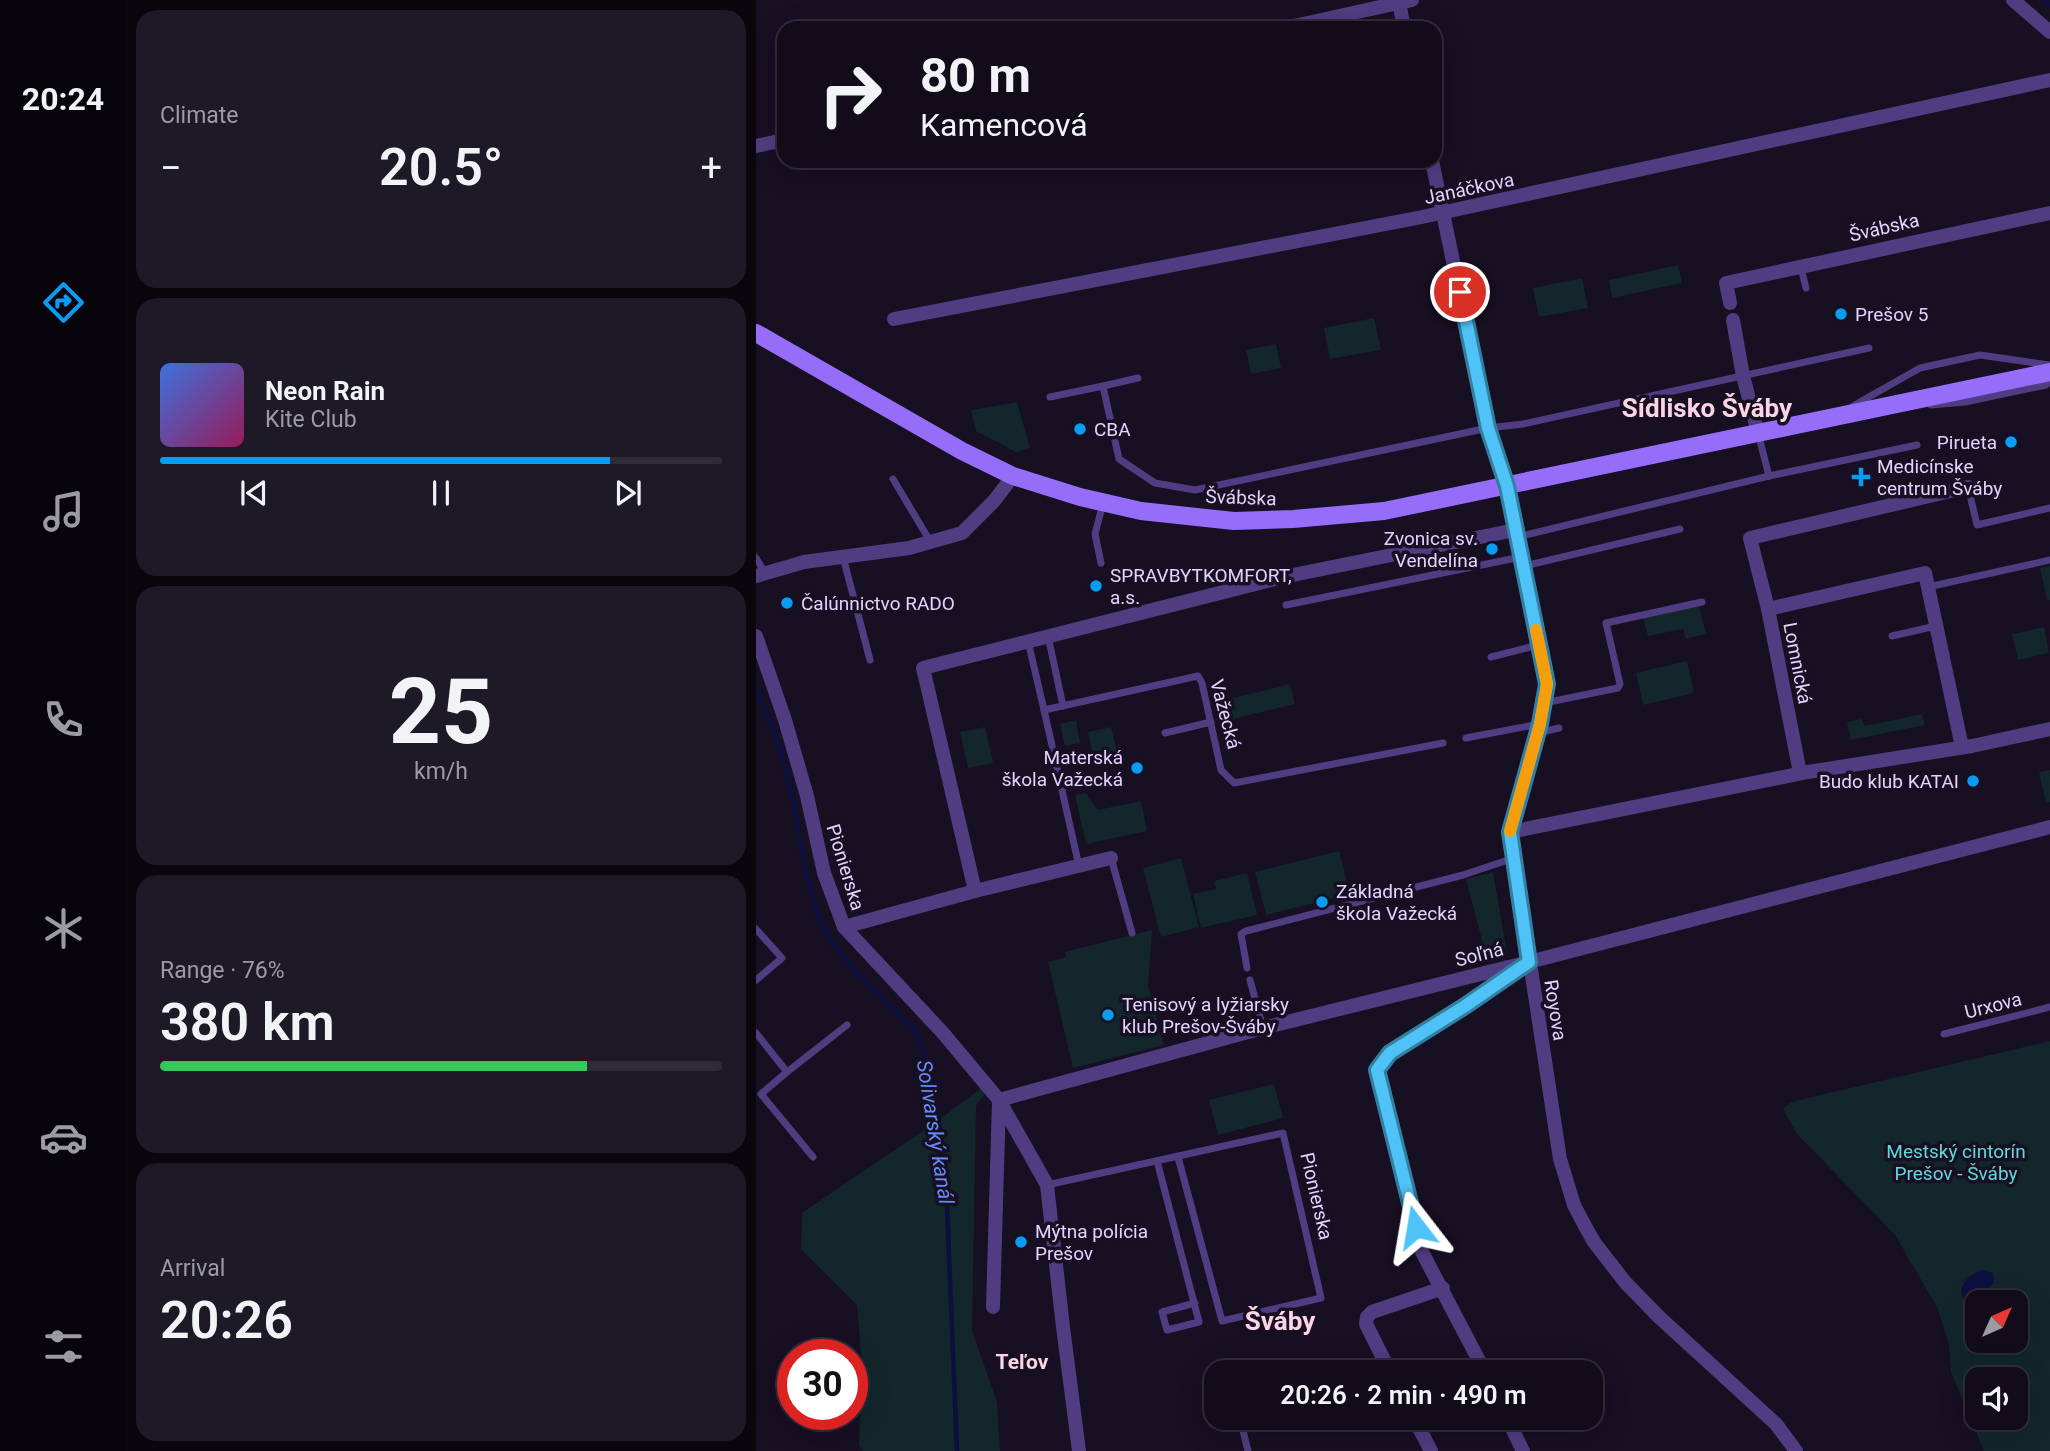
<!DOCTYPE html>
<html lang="en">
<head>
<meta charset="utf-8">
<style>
  :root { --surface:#110b1a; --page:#1e1927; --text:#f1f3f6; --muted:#9c9ba2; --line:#302b39; --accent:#099cf2 }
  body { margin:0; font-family:Roboto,sans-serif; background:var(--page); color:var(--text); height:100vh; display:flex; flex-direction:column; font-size:26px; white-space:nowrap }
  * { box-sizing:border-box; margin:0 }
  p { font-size:23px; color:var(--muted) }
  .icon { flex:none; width:38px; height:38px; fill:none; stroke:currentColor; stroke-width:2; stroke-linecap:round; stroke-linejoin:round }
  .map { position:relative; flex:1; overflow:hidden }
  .panel { display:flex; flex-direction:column; gap:10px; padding:10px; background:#09060e; width:630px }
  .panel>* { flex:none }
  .banner { position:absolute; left:21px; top:21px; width:665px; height:147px; border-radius:21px; box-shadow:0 7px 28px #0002,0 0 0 2px var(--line); background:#110b1a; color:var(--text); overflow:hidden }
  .needle { width:46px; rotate:45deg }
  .fabs { position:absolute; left:1209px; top:1290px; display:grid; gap:14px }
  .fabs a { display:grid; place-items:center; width:63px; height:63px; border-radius:14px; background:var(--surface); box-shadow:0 7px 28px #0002,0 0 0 2px var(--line); font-size:35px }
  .speed { position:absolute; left:21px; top:1339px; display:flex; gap:14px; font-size:35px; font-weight:700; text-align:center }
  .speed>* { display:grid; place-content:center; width:91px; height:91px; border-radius:50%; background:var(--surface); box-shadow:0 7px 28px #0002,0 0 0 2px var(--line); line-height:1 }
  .speed .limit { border:10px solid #d22; background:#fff; color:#111 }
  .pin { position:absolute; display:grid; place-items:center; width:60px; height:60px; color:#fff; margin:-30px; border:4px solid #fff; border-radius:50%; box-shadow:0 2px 7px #0007 }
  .me { position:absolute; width:77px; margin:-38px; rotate:346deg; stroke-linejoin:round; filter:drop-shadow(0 0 5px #0008) }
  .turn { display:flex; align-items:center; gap:24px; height:147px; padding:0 28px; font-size:32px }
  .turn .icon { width:91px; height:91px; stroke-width:2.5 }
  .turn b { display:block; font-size:49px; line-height:60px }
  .big { font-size:52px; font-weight:600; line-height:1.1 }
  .panel .tile { flex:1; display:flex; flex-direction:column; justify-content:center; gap:10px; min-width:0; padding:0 24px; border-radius:21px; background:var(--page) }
  .panel .dial { align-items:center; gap:0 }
  .dial b { font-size:91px; line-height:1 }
  .song { display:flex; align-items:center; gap:21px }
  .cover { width:84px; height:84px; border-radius:10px; background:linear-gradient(135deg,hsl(220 70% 55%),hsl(330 70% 35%)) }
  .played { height:7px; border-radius:4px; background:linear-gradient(90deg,var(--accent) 80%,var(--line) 80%) }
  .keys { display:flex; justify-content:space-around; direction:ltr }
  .heat { display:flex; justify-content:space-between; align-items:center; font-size:38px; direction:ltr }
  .charge { height:10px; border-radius:5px; background:linear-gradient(90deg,#34c759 76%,var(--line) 0) }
  .trip { position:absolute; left:448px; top:1360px; width:399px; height:70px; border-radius:21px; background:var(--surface); box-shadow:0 7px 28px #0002,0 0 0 2px var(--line); font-weight:600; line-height:70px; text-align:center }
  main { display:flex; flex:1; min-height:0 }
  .tabs { display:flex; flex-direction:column; width:126px; justify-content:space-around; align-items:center; background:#07040a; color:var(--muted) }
  .tabs .icon { width:49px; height:49px }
  .tabs .active { color:var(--accent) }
  .tabs b { font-size:32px; color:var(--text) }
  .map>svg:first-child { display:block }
</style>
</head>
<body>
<main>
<nav class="tabs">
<b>20:24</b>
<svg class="icon active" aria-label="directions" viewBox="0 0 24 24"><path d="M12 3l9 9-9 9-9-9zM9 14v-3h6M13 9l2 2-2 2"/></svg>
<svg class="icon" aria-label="music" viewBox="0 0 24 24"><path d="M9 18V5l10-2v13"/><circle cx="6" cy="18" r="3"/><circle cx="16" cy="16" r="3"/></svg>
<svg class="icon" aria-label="phone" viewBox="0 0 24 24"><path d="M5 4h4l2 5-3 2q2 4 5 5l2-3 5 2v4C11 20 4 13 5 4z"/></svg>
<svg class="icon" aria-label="climate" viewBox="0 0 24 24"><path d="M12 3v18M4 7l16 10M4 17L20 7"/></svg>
<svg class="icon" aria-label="car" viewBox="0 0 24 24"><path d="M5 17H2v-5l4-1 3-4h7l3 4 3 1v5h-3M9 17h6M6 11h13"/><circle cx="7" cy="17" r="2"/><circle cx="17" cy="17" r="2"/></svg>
<svg class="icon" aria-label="filters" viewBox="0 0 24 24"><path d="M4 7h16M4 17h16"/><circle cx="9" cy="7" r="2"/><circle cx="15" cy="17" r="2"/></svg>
</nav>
<section class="panel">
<div class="tile"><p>Climate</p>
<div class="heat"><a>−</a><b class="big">20.5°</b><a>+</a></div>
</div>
<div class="tile">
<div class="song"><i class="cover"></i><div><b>Neon Rain</b><p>Kite Club</p></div></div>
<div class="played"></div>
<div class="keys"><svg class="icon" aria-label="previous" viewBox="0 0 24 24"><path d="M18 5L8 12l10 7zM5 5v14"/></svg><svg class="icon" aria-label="pause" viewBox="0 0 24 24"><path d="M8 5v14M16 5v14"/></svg><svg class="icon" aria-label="next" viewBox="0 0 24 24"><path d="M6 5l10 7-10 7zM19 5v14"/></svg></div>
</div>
<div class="tile dial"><b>25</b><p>km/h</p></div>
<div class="tile"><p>Range · 76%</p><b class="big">380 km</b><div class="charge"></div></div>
<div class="tile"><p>Arrival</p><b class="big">20:26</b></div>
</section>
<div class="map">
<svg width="1294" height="1451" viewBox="0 0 1294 1451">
  <rect width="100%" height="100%" fill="#170f22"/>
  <g fill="#12262c" fill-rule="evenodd">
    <polygon points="922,265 926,283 856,298 853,280"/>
    <polygon points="826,278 832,308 783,317 777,288"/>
    <polygon points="618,318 625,350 574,359 568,328"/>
    <polygon points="520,344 525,368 495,374 490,350"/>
    <polygon points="261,402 274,448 260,452 220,431 215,410"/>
    <polygon points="1294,566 1294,600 1291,600 1284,568"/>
    <polygon points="943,606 950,634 930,639 927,629 892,636 887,618"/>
    <polygon points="1288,627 1293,653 1262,660 1256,634"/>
    <polygon points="931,661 938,693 887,705 880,673"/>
    <polygon points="534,684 539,704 477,719 473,699"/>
    <polygon points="1166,714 1169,725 1095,740 1091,722 1106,719 1109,726"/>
    <polygon points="320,720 324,743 309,746 304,724"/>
    <polygon points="229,727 237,763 212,768 204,732"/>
    <polygon points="355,727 361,751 337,756 332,732"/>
    <polygon points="1294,770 1294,802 1290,803 1283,772"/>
    <polygon points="330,793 342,810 385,801 391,831 330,844 319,795"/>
    <polygon points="583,851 594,894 510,915 499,872"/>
    <polygon points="425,858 443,927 405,937 387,868"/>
    <polygon points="737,872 751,953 731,959 710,879"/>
    <polygon points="491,873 501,915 445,928 437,894 460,889 458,881"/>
    <polygon points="396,930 392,986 408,1045 317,1068 292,962 310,957 309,952"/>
    <path d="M1294,1041V1451H1228L1195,1372L1193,1345L1182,1309L1139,1235L1041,1134L1027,1109L1034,1103L1052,1098ZM1222,1302H1260V1340H1222ZM1222,1379H1260V1418H1222Z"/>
    <polygon points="518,1084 527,1118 462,1135 453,1100"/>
    <polygon points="229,1085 232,1089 220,1106 216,1331 241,1402 244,1451 108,1451 103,1446 106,1366 101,1305 45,1249 46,1213 183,1120"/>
  </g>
  <g fill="#0c103f">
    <circle cx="1256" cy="440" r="8"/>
    <path d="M1227,1270L1237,1273L1238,1283L1224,1294L1220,1303L1213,1306C1197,1292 1209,1275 1227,1270Z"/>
  </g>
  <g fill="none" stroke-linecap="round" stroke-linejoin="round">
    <g stroke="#0c103f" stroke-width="4.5">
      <polyline points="1288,0 1294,5"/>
      <path d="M0,690C15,720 26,755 34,786C46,835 47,888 70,932C87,964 127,998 153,1024L160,1033L168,1053L191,1206L201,1451"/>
    </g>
    <g stroke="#503c80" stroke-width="7">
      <polyline points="1045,268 1050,288"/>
      <polyline points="347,386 382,378"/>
      <polyline points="294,397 347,386 354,418"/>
      <polyline points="1175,405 1209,402 1290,385 1294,382"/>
      <polyline points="1097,406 1164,368 1224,355 1294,365"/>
      <polyline points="1002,433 1013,476"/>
      <polyline points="359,441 363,459 399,483 439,490 732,428 767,424 1113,348"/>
      <polyline points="137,479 174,541"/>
      <polyline points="1212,487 1221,525 1294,508"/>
      <polyline points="761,537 1013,476 1161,445"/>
      <polyline points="87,557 114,660"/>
      <polyline points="0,558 9,573"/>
      <polyline points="345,563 339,534 347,503"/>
      <polyline points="768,566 924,529"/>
      <polyline points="1172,587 1294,560"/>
      <polyline points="530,605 765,557"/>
      <polyline points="292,636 307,706"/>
      <polyline points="1136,636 1180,626"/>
      <polyline points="272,641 288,710 442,676 446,683 465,770 478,783 687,743"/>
      <polyline points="735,657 782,645"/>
      <polyline points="788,703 862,688 864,684 850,623 946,602"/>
      <polyline points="288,710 323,866"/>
      <polyline points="409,733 455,722"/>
      <polyline points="782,733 803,728"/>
      <polyline points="710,738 783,724"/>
      <polyline points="355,858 376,933"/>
      <polyline points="0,929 26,958 0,980"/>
      <polyline points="491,968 485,934 490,931 707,875 758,858"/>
      <polyline points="494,980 507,1028"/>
      <polyline points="0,1033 31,1072 91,1025"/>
      <polyline points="1188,1034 1294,1007"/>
      <polyline points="31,1072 5,1094 57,1157"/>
      <polyline points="401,1161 443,1322 411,1330 406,1312 439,1303"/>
      <polyline points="291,1185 527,1133 565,1298 466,1321 422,1157"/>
      <polyline points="485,1422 492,1451"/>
    </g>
    <g stroke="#503c80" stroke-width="14">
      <polyline points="1257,0 1294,32"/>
      <polyline points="643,2 648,28"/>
      <polyline points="529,28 656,0"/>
      <polyline points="0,146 28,140"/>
      <polyline points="676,161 732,428 751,486 791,684 784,724 754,832 804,1159 818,1205 829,1226 838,1242 869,1282 902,1316 1020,1424 1040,1451"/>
      <polyline points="974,303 970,283 1294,213"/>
      <polyline points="138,319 666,217 1294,80"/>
      <polyline points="977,320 987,376 1002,433"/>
      <polyline points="0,576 48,562 153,548 206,533 238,501 257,476"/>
      <polyline points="1012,609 994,538 1212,487"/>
      <polyline points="0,636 29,720 51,796 68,873 88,927 187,1033 243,1100 291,1185 307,1327 323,1451"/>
      <polyline points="1044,773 1012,609 1169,573 1206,747"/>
      <polyline points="754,832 1052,772 1216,746 1294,729"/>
      <polyline points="219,891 167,668 527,577 759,530"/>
      <polyline points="88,927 219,891 355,858"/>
      <polyline points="237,1307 243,1100 507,1028 773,962 1294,827"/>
      <polyline points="634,1372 610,1324 611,1317 616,1312 687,1288"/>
      <polyline points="729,1372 666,1252 621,1070 634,1053 709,1006 766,967"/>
      <polyline points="658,1418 675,1451"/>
      <polyline points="751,1418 767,1451"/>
    </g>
    <polyline stroke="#966df9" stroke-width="18" points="0,333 206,451 257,476 324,497 385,511 478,521 537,519 628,511 1294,372"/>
  </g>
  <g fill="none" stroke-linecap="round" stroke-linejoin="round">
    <g stroke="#337fa1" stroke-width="18">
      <polyline id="route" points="660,1227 621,1070 634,1053 709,1006 773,962 754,832 784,724 791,684 751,486 732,428 704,292"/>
    </g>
    <use href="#route" stroke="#4fc3f7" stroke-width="12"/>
    <polyline stroke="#f59e0b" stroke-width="12" points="754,831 784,724 791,684 780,630"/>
  </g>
  <g fill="#099cf2" stroke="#170f22" stroke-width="2.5">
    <circle cx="1085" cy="314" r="7"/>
    <circle cx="324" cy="429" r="7"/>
    <circle cx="1255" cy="442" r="7"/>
    <path d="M1101.5 466.5h7v7h7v7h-7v7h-7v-7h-7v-7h7z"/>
    <circle cx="736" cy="549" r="7"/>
    <circle cx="340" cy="586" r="7"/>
    <circle cx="31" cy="603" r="7"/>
    <circle cx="381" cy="768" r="7"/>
    <circle cx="1217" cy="781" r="7"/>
    <circle cx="566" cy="902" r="7"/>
    <circle cx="352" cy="1015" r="7"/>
    <circle cx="265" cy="1242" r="7"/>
  </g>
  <g text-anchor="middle" stroke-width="7" stroke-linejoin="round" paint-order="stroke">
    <g font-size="19" fill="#e2d2fd" stroke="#170f22">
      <text transform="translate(713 188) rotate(-12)" y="7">Janáčkova</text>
      <text transform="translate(1128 227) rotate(-13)" y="7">Švábska</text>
      <text transform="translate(485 497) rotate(2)" y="7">Švábska</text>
      <text transform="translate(1042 663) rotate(79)" y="7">Lomnická</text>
      <text transform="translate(470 714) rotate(75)" y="7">Važecká</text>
      <text transform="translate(90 867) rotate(73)" y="7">Pionierska</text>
      <text transform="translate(723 954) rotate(-14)" y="7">Soľná</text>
      <text transform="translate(1237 1005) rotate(-14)" y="7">Urxova</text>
      <text transform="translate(800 1010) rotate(81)" y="7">Royova</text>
      <text transform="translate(561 1196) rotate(77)" y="7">Pionierska</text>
    </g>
    <g font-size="19" fill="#e2d2fd" stroke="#170f22" text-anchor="start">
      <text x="1099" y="321">Prešov 5</text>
      <text x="338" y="436">CBA</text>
      <text x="1241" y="449" text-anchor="end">Pirueta</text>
      <text x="1121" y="473">Medicínske<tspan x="1121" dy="22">centrum Šváby</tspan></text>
      <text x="722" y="545" text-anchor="end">Zvonica sv.<tspan x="722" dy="22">Vendelína</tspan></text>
      <text x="354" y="582">SPRAVBYTKOMFORT,<tspan x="354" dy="22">a.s.</tspan></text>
      <text x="45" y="610">Čalúnnictvo RADO</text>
      <text x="367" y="764" text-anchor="end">Materská<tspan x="367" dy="22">škola Važecká</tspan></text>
      <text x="1203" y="788" text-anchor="end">Budo klub KATAI</text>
      <text x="580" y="898">Základná<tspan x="580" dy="22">škola Važecká</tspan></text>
      <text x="366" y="1011">Tenisový a lyžiarsky<tspan x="366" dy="22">klub Prešov-Šváby</tspan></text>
      <text x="279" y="1238">Mýtna polícia<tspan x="279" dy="22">Prešov</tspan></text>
    </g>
    <g font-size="19" fill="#61d8da" stroke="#170f22">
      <text x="1200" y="1158">Mestský cintorín<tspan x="1200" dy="22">Prešov - Šváby</tspan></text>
    </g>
    <g font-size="21" font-style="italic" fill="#648cf9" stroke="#170f22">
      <text transform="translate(179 1132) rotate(81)" y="7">Solivarský kanál</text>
    </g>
    <g font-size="21" font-weight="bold" fill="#fdd4e3" stroke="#170f22">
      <text x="266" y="1369">Teľov</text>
    </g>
    <g font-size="26" font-weight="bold" fill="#fdd4e3" stroke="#170f22">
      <text x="951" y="417">Sídlisko Šváby</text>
      <text x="524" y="1330">Šváby</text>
    </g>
  </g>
</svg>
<div class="fabs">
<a><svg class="needle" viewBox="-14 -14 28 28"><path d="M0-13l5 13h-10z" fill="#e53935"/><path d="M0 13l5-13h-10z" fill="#9c9ba2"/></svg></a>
<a><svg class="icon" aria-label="sound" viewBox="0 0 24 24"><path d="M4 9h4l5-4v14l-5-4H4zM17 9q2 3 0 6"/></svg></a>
</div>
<div class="speed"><div class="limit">30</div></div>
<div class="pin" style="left:704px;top:292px;background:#d93025"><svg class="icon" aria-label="arrive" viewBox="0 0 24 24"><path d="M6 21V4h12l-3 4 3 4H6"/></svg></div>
<svg class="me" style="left:660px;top:1227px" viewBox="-20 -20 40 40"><path d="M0-17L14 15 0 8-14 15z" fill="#4fc3f7" stroke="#fff" stroke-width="4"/></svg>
<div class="trip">20:26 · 2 min · 490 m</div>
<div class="banner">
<div class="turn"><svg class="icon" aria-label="right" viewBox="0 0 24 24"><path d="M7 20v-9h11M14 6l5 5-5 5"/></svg><div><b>80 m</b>Kamencová</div></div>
</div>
</div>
</main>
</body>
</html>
